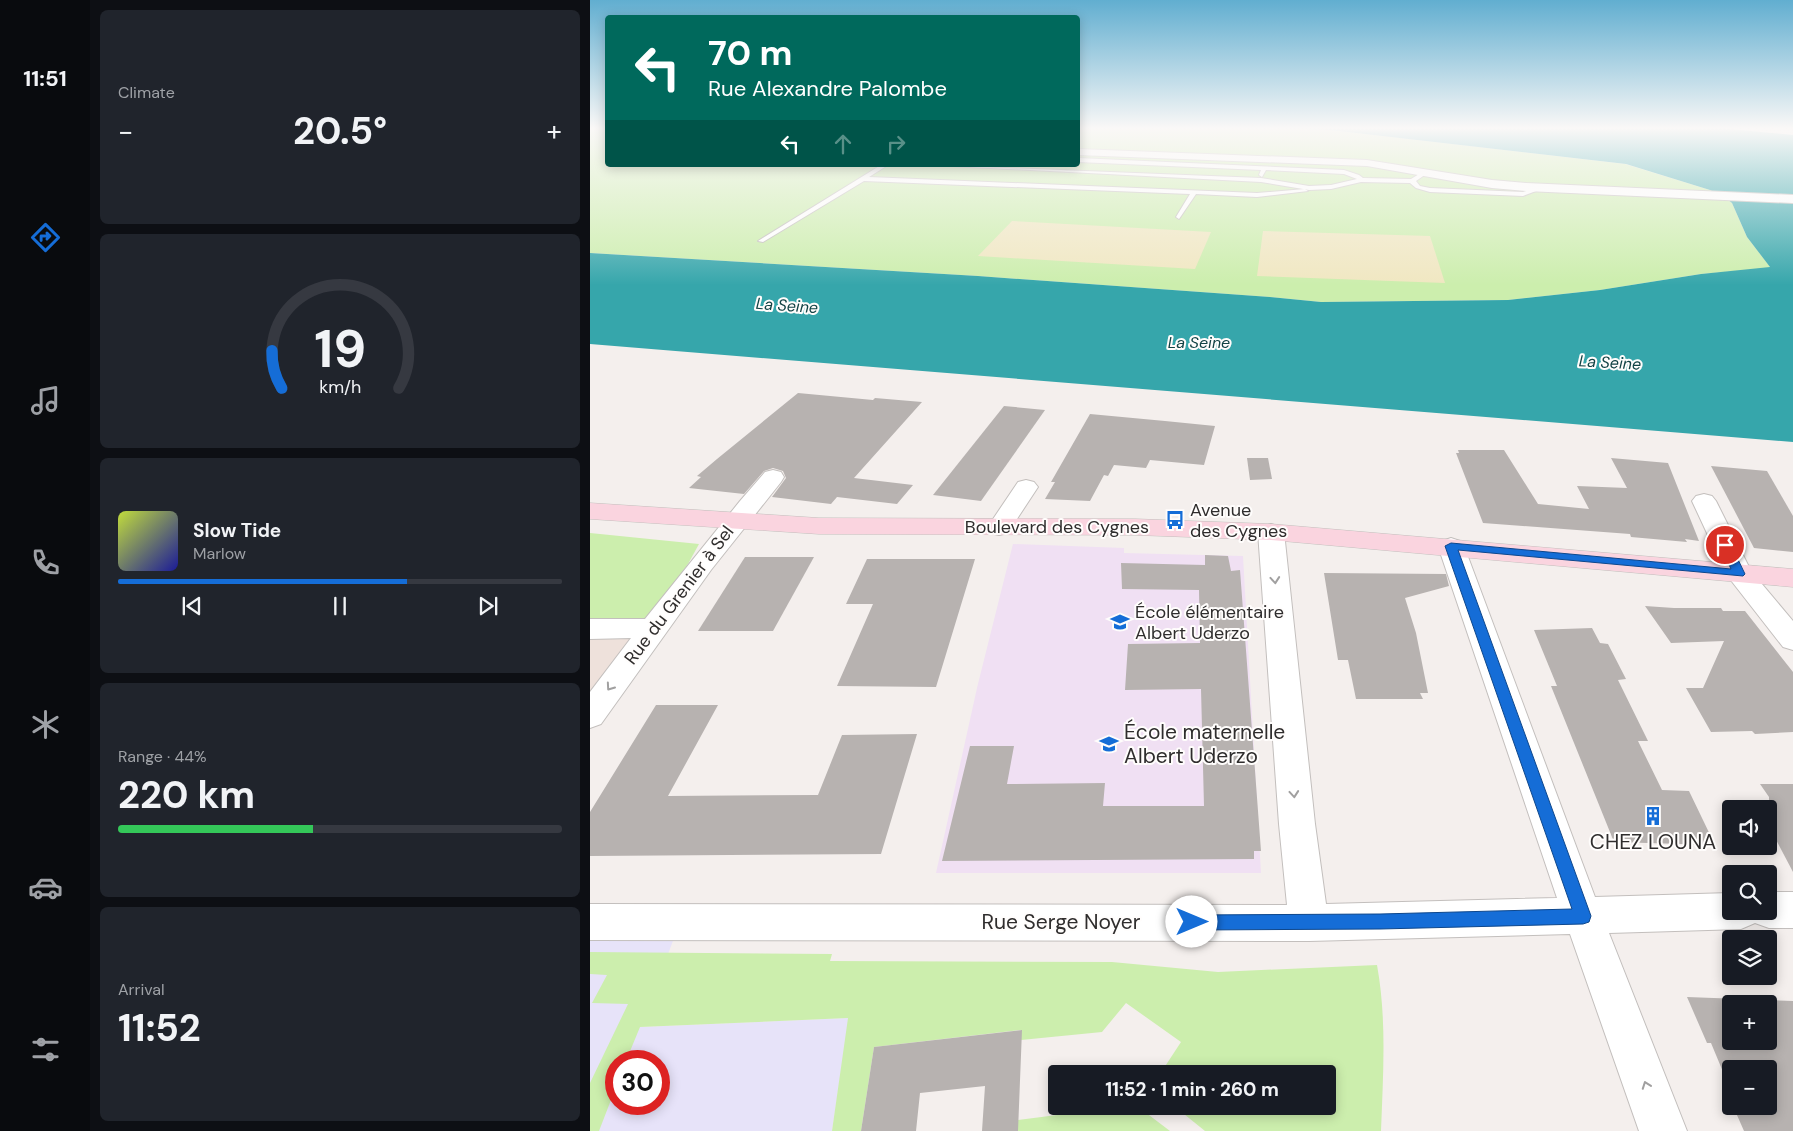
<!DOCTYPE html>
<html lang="en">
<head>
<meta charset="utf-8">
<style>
  :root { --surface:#171b24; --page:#20242c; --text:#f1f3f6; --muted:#9ea1a6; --line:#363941; --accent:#156dd7 }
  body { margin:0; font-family:"DM Sans",sans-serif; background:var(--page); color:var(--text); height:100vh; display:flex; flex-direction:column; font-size:19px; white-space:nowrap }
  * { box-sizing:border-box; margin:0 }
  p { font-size:16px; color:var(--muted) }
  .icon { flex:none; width:28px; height:28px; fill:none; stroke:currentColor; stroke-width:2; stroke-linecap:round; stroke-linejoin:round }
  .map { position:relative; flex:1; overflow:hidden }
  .side { display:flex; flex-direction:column; gap:10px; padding:10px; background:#0d0f14; width:500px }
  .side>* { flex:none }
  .hud { position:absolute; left:15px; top:15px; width:475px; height:152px; border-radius:5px; box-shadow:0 2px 12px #0003; background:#00695c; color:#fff; overflow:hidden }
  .controls { position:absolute; left:1132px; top:800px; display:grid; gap:10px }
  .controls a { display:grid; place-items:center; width:55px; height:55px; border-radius:5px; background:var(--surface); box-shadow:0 2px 12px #0003; font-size:25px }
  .speed { position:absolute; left:15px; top:1050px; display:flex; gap:10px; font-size:25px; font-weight:700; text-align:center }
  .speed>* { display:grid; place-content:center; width:65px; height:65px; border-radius:50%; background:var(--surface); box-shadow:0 2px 12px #0003; line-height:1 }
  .speed .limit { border:8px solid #d22; background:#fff; color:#111 }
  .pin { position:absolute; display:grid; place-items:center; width:42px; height:42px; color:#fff; margin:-21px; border:2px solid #fff; border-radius:50%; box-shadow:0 1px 5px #0007 }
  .me { position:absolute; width:55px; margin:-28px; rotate:90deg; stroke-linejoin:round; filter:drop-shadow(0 0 4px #0008) }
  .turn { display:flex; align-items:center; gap:18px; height:105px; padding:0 20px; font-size:22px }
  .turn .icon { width:65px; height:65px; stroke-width:2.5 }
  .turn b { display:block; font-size:35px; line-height:42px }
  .lanes { display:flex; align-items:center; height:48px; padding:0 20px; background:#0003; justify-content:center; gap:25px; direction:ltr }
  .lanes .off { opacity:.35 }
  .big { font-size:38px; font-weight:700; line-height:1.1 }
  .side .tile { flex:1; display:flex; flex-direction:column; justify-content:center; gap:8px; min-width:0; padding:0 18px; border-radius:8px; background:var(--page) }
  .side .dial { align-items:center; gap:0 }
  .dial svg { height:130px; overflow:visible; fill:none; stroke:var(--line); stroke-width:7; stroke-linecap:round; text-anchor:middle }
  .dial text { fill:var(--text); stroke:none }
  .song { display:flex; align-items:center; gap:15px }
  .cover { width:60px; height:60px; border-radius:8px; background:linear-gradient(135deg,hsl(70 70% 55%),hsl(240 70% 35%)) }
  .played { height:5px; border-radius:2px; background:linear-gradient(90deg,var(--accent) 65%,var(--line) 65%) }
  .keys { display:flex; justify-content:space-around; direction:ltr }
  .heat { display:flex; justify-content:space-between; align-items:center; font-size:28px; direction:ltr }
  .charge { height:8px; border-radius:4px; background:linear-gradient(90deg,#34c759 44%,var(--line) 0) }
  .trip { position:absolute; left:458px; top:1065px; width:288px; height:50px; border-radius:5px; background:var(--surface); box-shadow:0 2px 12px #0003; font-weight:700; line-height:50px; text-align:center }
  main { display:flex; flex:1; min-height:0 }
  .tabs { display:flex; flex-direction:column; width:90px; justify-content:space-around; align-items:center; background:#090b0e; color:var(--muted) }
  .tabs .icon { width:35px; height:35px }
  .tabs .active { color:var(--accent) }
  .tabs b { font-size:22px; color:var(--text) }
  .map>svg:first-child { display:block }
</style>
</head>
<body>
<main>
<nav class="tabs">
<b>11:51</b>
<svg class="icon active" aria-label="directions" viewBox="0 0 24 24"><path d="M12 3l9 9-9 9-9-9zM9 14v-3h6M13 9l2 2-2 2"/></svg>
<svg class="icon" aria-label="music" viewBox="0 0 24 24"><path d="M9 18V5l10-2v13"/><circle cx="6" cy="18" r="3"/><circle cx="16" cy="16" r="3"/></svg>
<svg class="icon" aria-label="phone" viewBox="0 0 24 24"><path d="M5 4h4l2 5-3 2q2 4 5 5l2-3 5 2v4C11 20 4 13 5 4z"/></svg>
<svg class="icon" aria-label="climate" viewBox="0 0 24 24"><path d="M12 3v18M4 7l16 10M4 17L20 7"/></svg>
<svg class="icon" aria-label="car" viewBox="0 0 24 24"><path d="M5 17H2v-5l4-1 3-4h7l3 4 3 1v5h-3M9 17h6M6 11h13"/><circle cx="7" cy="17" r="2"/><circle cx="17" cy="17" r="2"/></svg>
<svg class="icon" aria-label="filters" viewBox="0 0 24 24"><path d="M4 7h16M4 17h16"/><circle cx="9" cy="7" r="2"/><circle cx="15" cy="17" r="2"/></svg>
</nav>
<section class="side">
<div class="tile"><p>Climate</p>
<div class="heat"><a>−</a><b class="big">20.5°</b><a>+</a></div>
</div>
<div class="tile dial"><svg viewBox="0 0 100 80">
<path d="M14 69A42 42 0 1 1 86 69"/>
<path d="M14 69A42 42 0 0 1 8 46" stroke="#156dd7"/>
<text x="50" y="56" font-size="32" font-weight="700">19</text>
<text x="50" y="72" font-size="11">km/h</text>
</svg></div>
<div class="tile">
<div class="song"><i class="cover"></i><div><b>Slow Tide</b><p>Marlow</p></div></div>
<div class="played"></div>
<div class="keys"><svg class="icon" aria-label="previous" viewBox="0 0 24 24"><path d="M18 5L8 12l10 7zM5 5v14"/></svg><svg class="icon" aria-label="pause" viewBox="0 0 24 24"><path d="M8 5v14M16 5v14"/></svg><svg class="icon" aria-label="next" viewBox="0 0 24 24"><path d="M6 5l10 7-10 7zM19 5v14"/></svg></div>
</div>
<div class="tile"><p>Range · 44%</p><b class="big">220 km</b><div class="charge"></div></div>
<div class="tile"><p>Arrival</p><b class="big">11:52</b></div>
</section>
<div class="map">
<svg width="1203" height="1131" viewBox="0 0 1203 1131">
  <rect width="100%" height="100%" fill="#f4efed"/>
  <path fill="#e7e3f9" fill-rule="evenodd" d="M84,938L51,1027L259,1018L242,1131H0V940ZM26,1061H69V1104H26Z"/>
  <polygon fill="#eee1db" points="47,629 0,697 0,630"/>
  <polygon fill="#f0e0f3" points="423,544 534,548 534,553 653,556 671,873 346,873 387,688"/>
  <g fill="#cceead">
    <polygon points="0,127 17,127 18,165 488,165 488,127 657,127 740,130 1035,164 1120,190 1137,199 1142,203 1157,237 1181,268 1111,274 1010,290 918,300 731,302 680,297 388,276 0,253"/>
    <polygon points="0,533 109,544 98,564 53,626 0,625"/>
    <path d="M0,952L242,954L240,961L522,962L628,972L787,965C797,1020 793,1075 791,1131H615L584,1106H736V1074H570L591,1042L536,1003L512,1032L431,1040V1030L284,1047L271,1131H242L258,1018L50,1027L36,1061H26V1087L9,1131H0V1083L38,1004L2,1003L17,975L0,974Z"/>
    <polygon points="509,1106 534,1106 546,1115 551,1109 580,1131 428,1131 428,1120 506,1110"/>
  </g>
  <g fill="#f0e7c1">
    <polygon points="422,221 621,232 605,269 388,256"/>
    <polygon points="673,231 840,236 855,283 667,276"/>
  </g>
  <polygon fill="#36a6ab" points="657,127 1120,127 1203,135 1203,442 0,344 0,253 388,276 680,297 731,302 918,300 1010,290 1111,274 1180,267 1157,237 1142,203 1137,199 1120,190 1036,164 740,130"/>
  <g fill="#b7b2b0" fill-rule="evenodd">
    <polygon points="208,393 283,400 285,398 332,402 264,478 323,485 307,504 247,497 241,504 182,497 196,478 193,471 183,468 174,471 154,494 99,488 111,477 107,476 127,459"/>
    <polygon points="414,406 455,410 391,501 343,495"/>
    <polygon points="500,414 575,421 625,426 614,465 560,460 556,468 524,465 518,476 514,475 500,501 455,499 465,482 461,482"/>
    <polygon points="868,450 914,450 948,504 999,509 987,486 1037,488 1021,458 1078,463 1109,541 1095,539 1097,542 1041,537 1040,534 893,523 866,453 869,453"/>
    <polygon points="657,458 678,458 682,479 660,480"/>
    <polygon points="1121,466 1177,471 1203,516 1203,552 1164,548"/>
    <polygon points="615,555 638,556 641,571 650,570 671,851 664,851 664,859 352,861 380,746 424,746 417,784 515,783 513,806 614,806 611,689 535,690 538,644 610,643 609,590 532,589 531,563 615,565"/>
    <polygon points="155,557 224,557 183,631 108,631"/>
    <polygon points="277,559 385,559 346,687 247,686 283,604 256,604"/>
    <polygon points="734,573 856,574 859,586 815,598 826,633 838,693 830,693 833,699 766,699 758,660 748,660"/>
    <polygon points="1055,606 1084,608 1131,608 1133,611 1155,611 1203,672 1203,732 1165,734 1162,731 1121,732 1096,688 1113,688 1134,641 1081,643"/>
    <polygon points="1002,628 1010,643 1018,644 1036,679 1028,680 1058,741 1048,741 1072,790 1099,791 1125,845 1024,842 961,686 967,686 944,630"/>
    <polygon points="66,705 128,705 78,796 228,795 252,735 327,734 291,854 0,856 0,812"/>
    <polygon points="1170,784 1203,784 1203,872 1184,836 1179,836 1179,797"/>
    <path d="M1097,997L1203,1001V1131H1154L1143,1106H1179V1069H1141V1091L1121,1043H1117ZM1141,1004H1179V1041H1141Z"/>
    <polygon points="432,1030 428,1131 392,1131 395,1086 330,1093 326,1131 271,1131 284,1047"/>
  </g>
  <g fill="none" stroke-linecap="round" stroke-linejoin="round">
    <g stroke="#c3bfbd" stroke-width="2">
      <g id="service">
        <polygon points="488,158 754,170 769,175 773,178 821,179 834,171 836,174 826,181 830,186 840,188 933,192 951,186 954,188 933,196 840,192 826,188 820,183 771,182 741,189 719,190 671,182 342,165 671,178 719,186 741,185 767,179 754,174 676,170 672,177 669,175 671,170 488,162"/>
        <polygon points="291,165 298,165 279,177 667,193 715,189 718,191 667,197 606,194 589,219 586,217 600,194 274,181 173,242 168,241"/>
      </g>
    </g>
    <g stroke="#c3bfbd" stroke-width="2">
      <g id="minor">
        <polygon points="488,149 777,160 902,180 936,183 1203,195 1203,203 936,191 902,188 777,166 488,155"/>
        <polygon points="183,470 191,472 194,477 191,482 121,570 11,724 0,728 0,692 41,638 0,639 0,619 55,619 150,501 175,472"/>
        <polygon points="436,480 444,482 448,487 421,528 418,533 409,535 400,533 397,528 428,482"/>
        <polygon points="1114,494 1122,496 1126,501 1161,571 1203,621 1203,650 1193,647 1136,574 1102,501 1106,496"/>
        <polygon points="681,524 690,527 694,532 725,824 736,904 967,898 848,546 852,541 861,538 870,541 874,546 1005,897 1141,893 1141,911 1179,911 1179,892 1203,892 1203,928 1179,928 1165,923 1151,929 1019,933 1097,1131 1049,1131 980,934 719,941 0,940 0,904 697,905 689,824 668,532 672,527"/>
      </g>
    </g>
    <g stroke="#c3bfbd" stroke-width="1">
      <polygon id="secondary" points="0,503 229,518 545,519 681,524 1203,569 1203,587 681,540 545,535 229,534 0,519"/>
    </g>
    <use href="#service" fill="#fff" fill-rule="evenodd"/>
    <use href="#minor" fill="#fff" fill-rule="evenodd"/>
    <use href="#secondary" fill="#fad4df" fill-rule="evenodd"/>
  </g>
  <defs><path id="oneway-chevron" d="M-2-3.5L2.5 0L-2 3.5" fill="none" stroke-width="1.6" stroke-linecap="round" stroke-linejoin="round" transform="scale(1.25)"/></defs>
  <g stroke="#a1a0a0">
    <use href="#oneway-chevron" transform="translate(685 580) rotate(85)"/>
    <use href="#oneway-chevron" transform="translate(20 687) rotate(125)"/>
    <use href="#oneway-chevron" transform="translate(704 794) rotate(85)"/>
    <use href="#oneway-chevron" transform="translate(1056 1085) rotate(-110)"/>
  </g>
  <linearGradient id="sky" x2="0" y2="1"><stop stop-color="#61aed0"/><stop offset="0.45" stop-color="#faf8f7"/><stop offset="1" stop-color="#faf8f7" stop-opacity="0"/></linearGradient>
  <rect width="1203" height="285" fill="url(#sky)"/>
  <polygon fill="#156dd7" stroke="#0e478c" points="1135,541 1141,545 1155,574 1153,576 868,550 1001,916 999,922 993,924 790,929 602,930 596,928 593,922 596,917 602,915 790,914 982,909 855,546 861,543 1141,569 1130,545"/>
  <defs>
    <g id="bus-bare" transform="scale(1.5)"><path d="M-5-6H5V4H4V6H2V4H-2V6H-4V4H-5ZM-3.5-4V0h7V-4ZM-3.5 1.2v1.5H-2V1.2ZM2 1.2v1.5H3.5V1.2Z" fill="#156dd7" stroke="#fffdfc" stroke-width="2.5" paint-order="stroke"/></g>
    <g id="school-bare" transform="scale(1.5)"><path d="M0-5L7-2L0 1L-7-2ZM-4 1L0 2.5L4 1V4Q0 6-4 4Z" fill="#156dd7" stroke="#fffdfc" stroke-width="2.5" paint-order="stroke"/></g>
    <g id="building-bare" transform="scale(1.5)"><path d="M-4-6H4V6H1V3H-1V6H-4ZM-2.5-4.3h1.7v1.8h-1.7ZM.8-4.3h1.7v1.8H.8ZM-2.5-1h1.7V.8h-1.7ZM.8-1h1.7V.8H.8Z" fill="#156dd7" stroke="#fffdfc" stroke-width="2.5" paint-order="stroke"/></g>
  </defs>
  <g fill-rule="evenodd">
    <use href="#bus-bare" x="585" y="520"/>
    <use href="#school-bare" x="530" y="622"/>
    <use href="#school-bare" x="519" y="744"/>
    <use href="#building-bare" x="1063" y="816"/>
  </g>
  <g text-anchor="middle" stroke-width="4" stroke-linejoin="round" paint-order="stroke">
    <g font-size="16" font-style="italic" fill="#124345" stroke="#fffdfc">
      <text transform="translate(197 305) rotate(4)" y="6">La Seine</text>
      <text x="609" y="348">La Seine</text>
      <text transform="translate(1020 362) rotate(3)" y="6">La Seine</text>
    </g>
    <g font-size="18" fill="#2f2d2d" stroke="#fffdfc" text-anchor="start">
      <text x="600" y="516">Avenue<tspan x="600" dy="21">des Cygnes</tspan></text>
      <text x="545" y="618">École élémentaire<tspan x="545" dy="21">Albert Uderzo</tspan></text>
    </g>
    <g font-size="18" fill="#2f2d2d" stroke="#fffdfc">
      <text x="467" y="533">Boulevard des Cygnes</text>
      <text transform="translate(89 595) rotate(-53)" y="6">Rue du Grenier à Sel</text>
    </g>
    <g font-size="21" fill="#2f2d2d" stroke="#fffdfc" text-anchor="start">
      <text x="534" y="739">École maternelle<tspan x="534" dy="24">Albert Uderzo</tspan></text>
      <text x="1063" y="849" text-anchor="middle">CHEZ LOUNA</text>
    </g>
    <g font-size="21" fill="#2f2d2d" stroke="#fffdfc">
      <text x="471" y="929">Rue Serge Noyer</text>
    </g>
  </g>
</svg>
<div class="controls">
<a><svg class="icon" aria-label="sound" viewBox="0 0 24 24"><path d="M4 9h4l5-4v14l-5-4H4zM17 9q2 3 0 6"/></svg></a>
<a><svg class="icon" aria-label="search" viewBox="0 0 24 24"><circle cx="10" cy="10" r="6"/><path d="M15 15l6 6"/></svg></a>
<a><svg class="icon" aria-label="layers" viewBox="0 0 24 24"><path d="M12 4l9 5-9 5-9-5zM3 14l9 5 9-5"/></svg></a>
<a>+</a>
<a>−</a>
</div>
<div class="speed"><div class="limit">30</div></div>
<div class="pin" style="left:1135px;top:545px;background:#d93025"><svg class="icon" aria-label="arrive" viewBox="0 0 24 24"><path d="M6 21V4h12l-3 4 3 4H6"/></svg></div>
<svg class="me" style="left:602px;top:922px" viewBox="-20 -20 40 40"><circle r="19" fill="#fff"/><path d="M0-13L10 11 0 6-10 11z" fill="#156dd7"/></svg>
<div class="trip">11:52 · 1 min · 260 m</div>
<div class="hud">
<div class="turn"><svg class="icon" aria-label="left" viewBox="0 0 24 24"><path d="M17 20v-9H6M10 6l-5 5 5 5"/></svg><div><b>70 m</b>Rue Alexandre Palombe</div></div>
<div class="lanes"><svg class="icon" aria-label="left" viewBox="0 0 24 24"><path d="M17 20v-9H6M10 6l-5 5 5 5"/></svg><svg class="icon off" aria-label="ahead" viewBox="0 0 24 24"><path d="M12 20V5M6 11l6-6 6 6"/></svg><svg class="icon off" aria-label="right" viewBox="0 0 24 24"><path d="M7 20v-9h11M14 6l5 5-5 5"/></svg></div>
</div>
</div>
</main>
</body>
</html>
